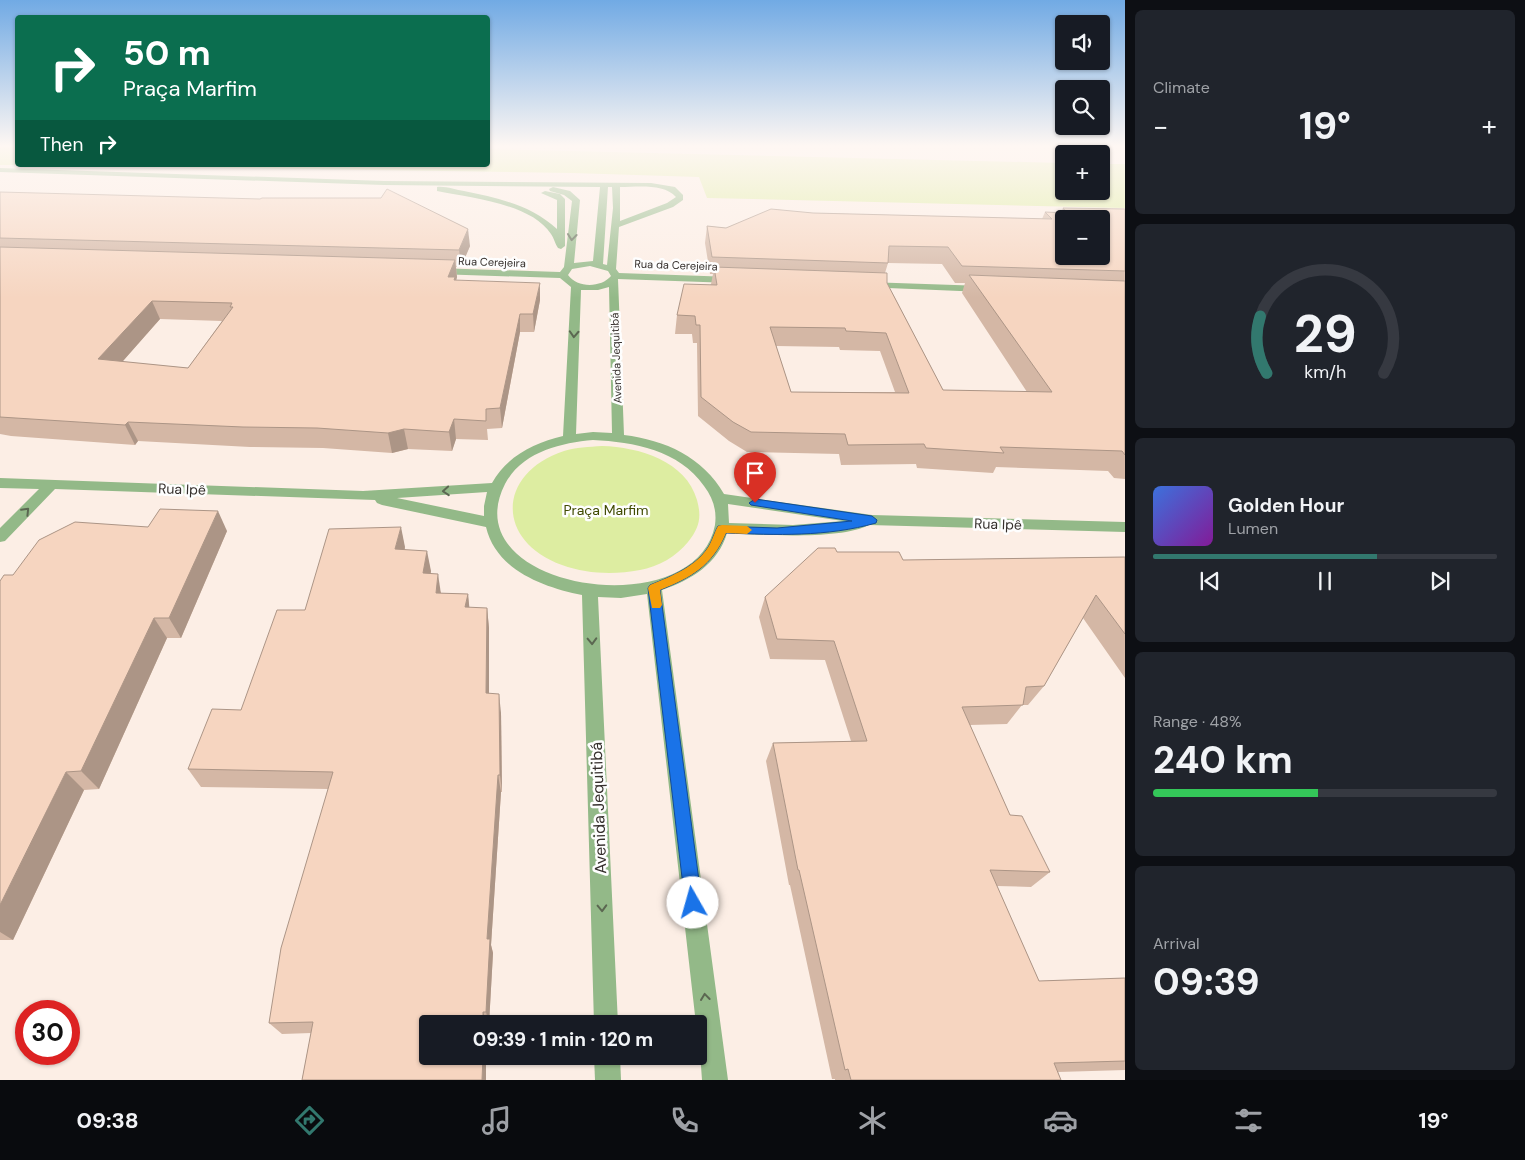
<!DOCTYPE html>
<html lang="en">
<head>
<meta charset="utf-8">
<style>
  :root { --surface:#171b24; --page:#20242c; --text:#f1f3f6; --muted:#9ea1a6; --line:#363941; --accent:#32786e }
  body { margin:0; font-family:"DM Sans",sans-serif; background:var(--page); color:var(--text); height:100vh; display:flex; flex-direction:column; font-size:19px; white-space:nowrap }
  * { box-sizing:border-box; margin:0 }
  p { font-size:16px; color:var(--muted) }
  .icon { flex:none; width:28px; height:28px; fill:none; stroke:currentColor; stroke-width:2; stroke-linecap:round; stroke-linejoin:round }
  .map { position:relative; flex:1; overflow:hidden }
  .details { display:flex; flex-direction:column; gap:10px; padding:10px; background:#0d0f14; width:400px }
  .details>* { flex:none }
  .hud { position:absolute; left:15px; top:15px; width:475px; height:152px; border-radius:5px; box-shadow:0 1px 4px #0004; background:#0b6e4f; color:#fff; overflow:hidden }
  .buttons { position:absolute; left:1055px; top:15px; display:grid; gap:10px }
  .buttons a { display:grid; place-items:center; width:55px; height:55px; border-radius:5px; background:var(--surface); box-shadow:0 1px 4px #0004; font-size:25px }
  .speed { position:absolute; left:15px; top:1000px; display:flex; gap:10px; font-size:25px; font-weight:700; text-align:center }
  .speed>* { display:grid; place-content:center; width:65px; height:65px; border-radius:50%; background:var(--surface); box-shadow:0 1px 4px #0004; line-height:1 }
  .speed .limit { border:8px solid #d22; background:#fff; color:#111 }
  .pin { position:absolute; display:grid; place-items:center; width:42px; height:42px; color:#fff; margin:-51px -21px; border-radius:50% 50% 50% 0; rotate:-45deg; box-shadow:0 0 5px #0007 }
  .pin .icon { rotate:45deg }
  .me { position:absolute; width:55px; margin:-28px; rotate:353deg; stroke-linejoin:round; filter:drop-shadow(0 0 4px #0008) }
  .turn { display:flex; align-items:center; gap:18px; height:105px; padding:0 25px; font-size:22px }
  .turn .icon { width:65px; height:65px; stroke-width:2.5 }
  .turn b { display:block; font-size:35px; line-height:42px }
  .then { display:flex; align-items:center; height:48px; padding:0 25px; background:#0003; gap:10px; font-size:19px }
  .big { font-size:38px; font-weight:700; line-height:1.1 }
  .details .card { flex:1; display:flex; flex-direction:column; justify-content:center; gap:8px; min-width:0; padding:0 18px; border-radius:8px; background:var(--page) }
  .details .dial { align-items:center; gap:0 }
  .dial svg { height:130px; overflow:visible; fill:none; stroke:var(--line); stroke-width:7; stroke-linecap:round; text-anchor:middle }
  .dial text { fill:var(--text); stroke:none }
  .song { display:flex; align-items:center; gap:15px }
  .cover { width:60px; height:60px; border-radius:8px; background:linear-gradient(135deg,hsl(220 70% 55%),hsl(290 70% 35%)) }
  .played { height:5px; border-radius:2px; background:linear-gradient(90deg,var(--accent) 65%,var(--line) 65%) }
  .keys { display:flex; justify-content:space-around; direction:ltr }
  .heat { display:flex; justify-content:space-between; align-items:center; font-size:28px; direction:ltr }
  .charge { height:8px; border-radius:4px; background:linear-gradient(90deg,#34c759 48%,var(--line) 0) }
  .trip { position:absolute; left:419px; top:1015px; width:288px; height:50px; border-radius:5px; background:var(--surface); box-shadow:0 1px 4px #0004; font-weight:700; line-height:50px; text-align:center }
  .dock { display:flex; height:80px; justify-content:space-around; align-items:center; background:#090b0e; color:var(--muted) }
  .dock .icon { width:35px; height:35px }
  .dock .active { color:var(--accent) }
  .dock b { font-size:22px; color:var(--text) }
  main { display:flex; flex:1; min-height:0 }
  .map>svg:first-child { display:block }
</style>
</head>
<body>
<main>
<div class="map">
<svg width="1125" height="1080" viewBox="0 0 1125 1080">
  <rect width="100%" height="100%" fill="#fceee5"/>
  <g fill="#ddeda1">
    <rect x="0" y="147" width="17" height="18"/>
    <polygon points="488,149 1064,163 1064,191 1101,191 1101,164 1125,164 1125,208 707,198 699,177 572,173 27,165 488,165"/>
    <path d="M602,446C639,447 686,461 697,500C702,518 699,528 688,542C677,556 658,567 640,570C614,575 587,574 562,565C495,541 497,473 564,451C576,447 589,447 602,446Z"/>
  </g>
  <g fill="none" stroke-linecap="round" stroke-linejoin="round">
    <g fill="#93b988" fill-rule="evenodd">
      <path d="M0,168L384,181L651,183L675,187L683,195V200L673,207L619,227L616,269L619,273L732,277L737,280L732,283L618,279L624,435C665,440 703,457 724,494L872,515L1125,522V532L869,525C841,540 761,535 727,533C718,564 691,580 662,590L728,1080H702L698,1024H696L647,594L621,598L598,597L618,1024H594L582,595C543,587 496,570 486,527L382,505L377,503L375,500L55,489L5,541L0,542V528L39,489L0,488V478L363,491L492,483C507,456 534,443 563,436L571,287L560,278L436,274L431,271L436,268L560,272L564,267L572,201L564,195L550,191L549,189L553,187L570,191L580,200L574,263L593,261L600,187L384,185L0,172ZM608,187H612L613,208L607,265L603,264ZM620,187C637,187 664,183 676,197L667,203L620,221ZM590,266L608,271L611,276C601,288 577,288 568,275L572,269ZM609,287L612,433L593,432L576,434L581,290H598ZM593,440C634,442 679,450 704,486C713,498 717,510 715,525C696,627 451,590 505,484C522,452 560,443 593,440ZM487,492L484,506V516L397,498ZM728,504L843,521L793,525L729,523Z"/>
      <path d="M437,187C446,186 456,190 464,191C498,198 531,205 557,229V200L541,193L545,191L560,194L565,199V246L561,249L558,248C555,244 554,238 551,234C531,203 470,198 437,191Z"/>
      <polygon points="867,282 984,286 989,289 984,292 864,287 864,283"/>
      <polygon points="594,1056 620,1056 621,1080 595,1080"/>
    </g>
  </g>
  <g fill="#d4b7a5" fill-rule="evenodd">
    <path d="M0,192L470,246L461,267H456L457,277L456,280L540,300L534,332H520L502,428L487,429L488,440L456,439L452,451L408,449L392,453L323,448L250,447L138,441L135,445L11,436L0,434ZM160,319L222,321L188,368L122,362Z"/>
    <path d="M1063,208L1125,209V479L1114,478L1108,471L996,467L993,473L917,468L916,464L841,465L839,454L747,452L729,441L698,416L697,343H693L692,334H675L677,315L711,284L713,274H710L705,243L707,226L726,228L813,213L1042,219L1045,212L1061,213ZM888,263L942,264L955,283H965L962,293L1027,392L943,390L887,283L885,273ZM776,346L839,347L840,350L880,351L895,392H791Z"/>
    <polygon points="148,527 227,531 181,638 167,638 99,789 84,790 13,940 0,940 0,581 13,575"/>
    <polygon points="405,547 405,549 431,571 431,573 441,593 468,594 469,608 487,608 489,628 489,693 501,713 502,792 501,792 491,945 493,953 489,1024 428,1024 428,1056 486,1056 486,1080 302,1080 311,1033 282,1034 269,1023 328,789 201,787 188,769 241,710 305,610"/>
    <polygon points="837,552 903,560 1125,557 1125,678 1083,618 1044,686 1028,705 1022,705 1007,724 970,725 1010,815 1050,872 1031,887 997,886 1039,981 1125,978 1125,1070 1058,1072 1061,1080 835,1080 835,1079 832,1079 790,885 789,885 766,761 773,743 851,741 825,660 770,659 759,617 765,597"/>
  </g>
  <g fill="#ac9586">
    <polygon points="468,229 470,246 461,267 459,250"/>
    <polygon points="455,260 457,277 456,281 448,277"/>
    <polygon points="540,283 540,300 534,332 533,314"/>
    <polygon points="152,301 160,319 108,378 98,359"/>
    <polygon points="520,314 520,332 502,428 500,408"/>
    <polygon points="454,419 456,439 452,451 449,432"/>
    <polygon points="128,422 138,441 135,445 125,425"/>
    <polygon points="404,429 408,449 392,453 388,433"/>
    <polygon points="218,511 227,531 181,638 169,618"/>
    <polygon points="401,527 405,547 400,569 395,549"/>
    <polygon points="427,551 431,571 427,593 423,573"/>
    <polygon points="438,574 441,594 436,593"/>
    <polygon points="468,594 470,614 465,607"/>
    <polygon points="487,608 489,628 489,712 486,693"/>
    <polygon points="154,618 167,638 99,789 81,771"/>
    <polygon points="499,694 501,713 502,792 500,775"/>
    <polygon points="66,772 84,790 13,940 0,932 0,905"/>
    <polygon points="498,775 501,792 491,945 493,953 489,1024 486,1012 487,939"/>
    <polygon points="483,1012 487,1024 483,1024"/>
    <polygon points="483,1056 486,1056 486,1080 482,1080"/>
  </g>
  <g fill="#f6d5c0" stroke="#ac9586" fill-rule="evenodd">
    <polygon points="387,189 468,229 459,250 0,238 0,192 260,199 262,198 381,198"/>
    <path d="M1063,208L1125,209V271L962,266L948,247L889,246L888,263L712,257L707,226L726,228L771,209L813,213L1052,219L1045,212L1067,213ZM1064,219H1101V256H1064Z"/>
    <path d="M0,247L455,260L448,277H455L454,280L540,283L533,314H520L500,408L486,409V421L454,419L449,432L404,429L388,433L317,428L243,427L128,422L125,425L0,417ZM152,301L232,303L230,307H233L188,368L98,359Z"/>
    <path d="M714,267L887,273V283L943,390L1052,392L969,275L1125,281V455L1122,451L1000,447L1004,453L926,448L924,444L848,445L845,434L751,432L733,422L701,397L700,325H696L695,316L677,315L684,284L717,285ZM770,327L845,328L846,331L886,333L909,393L791,392Z"/>
    <polygon points="160,509 218,511 169,618 154,618 81,771 66,772 0,905 0,581 4,575 13,575 39,540 75,522 148,527"/>
    <polygon points="401,527 395,549 427,551 423,573 438,574 436,593 468,594 465,607 487,608 486,693 499,694 500,775 498,775 487,939 490,939 486,1012 483,1012 483,1024 428,1024 428,1056 483,1056 482,1080 302,1080 313,1022 269,1023 281,948 333,772 188,769 212,709 241,710 277,610 305,610 329,529"/>
    <polygon points="818,548 835,548 837,552 899,552 903,560 1125,557 1125,634 1096,595 1044,686 1026,687 1023,705 962,707 1010,815 1022,816 1050,872 990,870 1039,981 1125,978 1125,1061 1054,1063 1061,1080 851,1080 848,1069 845,1070 799,870 798,870 773,743 867,741 834,641 777,639 765,597"/>
  </g>
  <defs><path id="oneway-chevron" d="M-2-3.5L2.5 0L-2 3.5" fill="none" stroke-width="1.6" stroke-linecap="round" stroke-linejoin="round" transform="scale(1.25)"/></defs>
  <g stroke="#5b6751">
    <use href="#oneway-chevron" transform="translate(572 237) rotate(96)"/>
    <use href="#oneway-chevron" transform="translate(574 334) rotate(93)"/>
    <use href="#oneway-chevron" transform="translate(446 491) rotate(176)"/>
    <use href="#oneway-chevron" transform="translate(26 511) rotate(-46)"/>
    <use href="#oneway-chevron" transform="translate(592 641) rotate(88)"/>
    <use href="#oneway-chevron" transform="translate(602 908) rotate(88)"/>
    <use href="#oneway-chevron" transform="translate(705 997) rotate(-97)"/>
  </g>
  <linearGradient id="sky" x2="0" y2="1"><stop stop-color="#71aae4"/><stop offset="0.49" stop-color="#fef7f3"/><stop offset="1" stop-color="#fef7f3" stop-opacity="0"/></linearGradient>
  <rect width="1125" height="298" fill="url(#sky)"/>
  <path fill="#1a73e8" stroke="#114b97" d="M755,499L872,516L877,520L876,523C827,537 776,535 726,533C712,566 692,577 660,590L702,903L699,909L693,911L687,909L685,903L648,588L650,585C672,576 698,566 710,544C713,538 715,531 718,526L777,528L852,521L751,505L749,503Z"/>
  <path fill="#f59e0b" d="M722,525L747,526L752,530L747,534L726,533C712,566 692,577 660,590L662,605L660,608H652L648,588L650,585C672,576 698,566 710,544C713,538 715,531 718,526Z"/>
  <g text-anchor="middle" stroke-width="5" stroke-linejoin="round" paint-order="stroke">
    <g font-size="11" fill="#36302d" stroke="#fefefe">
      <text transform="translate(492 262) rotate(2)" y="4">Rua Cerejeira</text>
      <text transform="translate(676 265) rotate(2)" y="4">Rua da Cerejeira</text>
      <text transform="translate(616 358) rotate(-92)" y="4">Avenida Jequitibá</text>
    </g>
    <g font-size="14" fill="#36302d" stroke="#fefefe">
      <text transform="translate(182 489) rotate(2)" y="5">Rua Ipê</text>
      <text transform="translate(998 524) rotate(2)" y="5">Rua Ipê</text>
    </g>
    <g font-size="14" fill="#414b03" stroke="#fefefe">
      <text x="606" y="515">Praça Marfim</text>
    </g>
    <g font-size="16" fill="#36302d" stroke="#fefefe">
      <text transform="translate(598 808) rotate(-92)" y="6">Avenida Jequitibá</text>
    </g>
  </g>
</svg>
<div class="buttons">
<a><svg class="icon" aria-label="sound" viewBox="0 0 24 24"><path d="M4 9h4l5-4v14l-5-4H4zM17 9q2 3 0 6"/></svg></a>
<a><svg class="icon" aria-label="search" viewBox="0 0 24 24"><circle cx="10" cy="10" r="6"/><path d="M15 15l6 6"/></svg></a>
<a>+</a>
<a>−</a>
</div>
<div class="speed"><div class="limit">30</div></div>
<div class="pin" style="left:755px;top:503px;background:#d93025"><svg class="icon" aria-label="arrive" viewBox="0 0 24 24"><path d="M6 21V4h12l-3 4 3 4H6"/></svg></div>
<svg class="me" style="left:693px;top:903px" viewBox="-20 -20 40 40"><circle r="19" fill="#fff"/><path d="M0-13L10 11 0 6-10 11z" fill="#1a73e8"/></svg>
<div class="trip">09:39 · 1 min · 120 m</div>
<div class="hud">
<div class="turn"><svg class="icon" aria-label="right" viewBox="0 0 24 24"><path d="M7 20v-9h11M14 6l5 5-5 5"/></svg><div><b>50 m</b>Praça Marfim</div></div>
<div class="then">Then<svg class="icon" aria-label="right" viewBox="0 0 24 24"><path d="M7 20v-9h11M14 6l5 5-5 5"/></svg></div>
</div>
</div>
<section class="details">
<div class="card"><p>Climate</p>
<div class="heat"><a>−</a><b class="big">19°</b><a>+</a></div>
</div>
<div class="card dial"><svg viewBox="0 0 100 80">
<path d="M14 69A42 42 0 1 1 86 69"/>
<path d="M14 69A42 42 0 0 1 10 34" stroke="#32786e"/>
<text x="50" y="56" font-size="32" font-weight="700">29</text>
<text x="50" y="72" font-size="11">km/h</text>
</svg></div>
<div class="card">
<div class="song"><i class="cover"></i><div><b>Golden Hour</b><p>Lumen</p></div></div>
<div class="played"></div>
<div class="keys"><svg class="icon" aria-label="previous" viewBox="0 0 24 24"><path d="M18 5L8 12l10 7zM5 5v14"/></svg><svg class="icon" aria-label="pause" viewBox="0 0 24 24"><path d="M8 5v14M16 5v14"/></svg><svg class="icon" aria-label="next" viewBox="0 0 24 24"><path d="M6 5l10 7-10 7zM19 5v14"/></svg></div>
</div>
<div class="card"><p>Range · 48%</p><b class="big">240 km</b><div class="charge"></div></div>
<div class="card"><p>Arrival</p><b class="big">09:39</b></div>
</section>
</main>
<nav class="dock">
<b>09:38</b>
<svg class="icon active" aria-label="directions" viewBox="0 0 24 24"><path d="M12 3l9 9-9 9-9-9zM9 14v-3h6M13 9l2 2-2 2"/></svg>
<svg class="icon" aria-label="music" viewBox="0 0 24 24"><path d="M9 18V5l10-2v13"/><circle cx="6" cy="18" r="3"/><circle cx="16" cy="16" r="3"/></svg>
<svg class="icon" aria-label="phone" viewBox="0 0 24 24"><path d="M5 4h4l2 5-3 2q2 4 5 5l2-3 5 2v4C11 20 4 13 5 4z"/></svg>
<svg class="icon" aria-label="climate" viewBox="0 0 24 24"><path d="M12 3v18M4 7l16 10M4 17L20 7"/></svg>
<svg class="icon" aria-label="car" viewBox="0 0 24 24"><path d="M5 17H2v-5l4-1 3-4h7l3 4 3 1v5h-3M9 17h6M6 11h13"/><circle cx="7" cy="17" r="2"/><circle cx="17" cy="17" r="2"/></svg>
<svg class="icon" aria-label="filters" viewBox="0 0 24 24"><path d="M4 7h16M4 17h16"/><circle cx="9" cy="7" r="2"/><circle cx="15" cy="17" r="2"/></svg>
<b>19°</b>
</nav>
</body>
</html>
